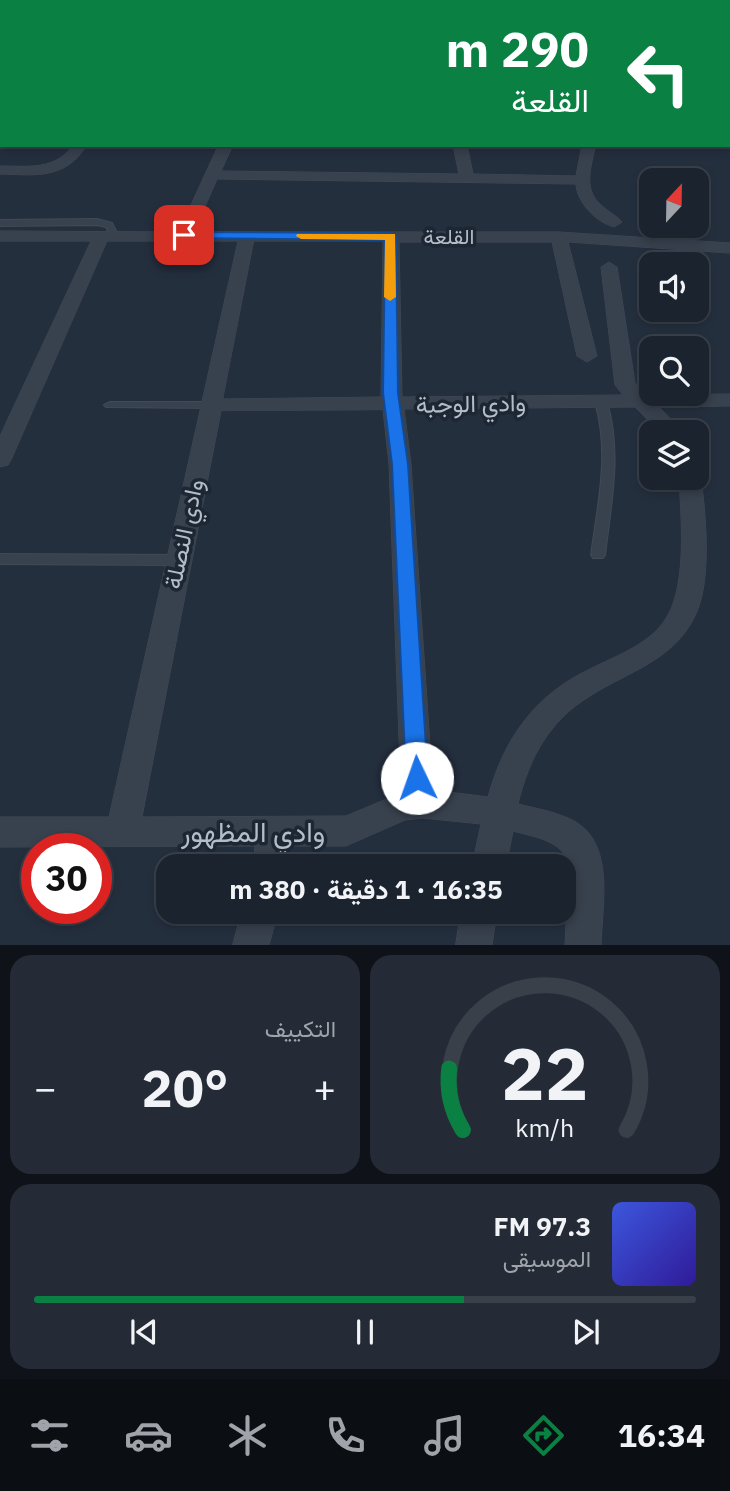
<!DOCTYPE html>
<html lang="ar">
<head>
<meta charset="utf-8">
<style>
  :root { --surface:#1b232e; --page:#242b36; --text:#f1f3f6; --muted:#a0a4aa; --line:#39404a; --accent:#0b8043 }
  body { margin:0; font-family:"IBM Plex Sans",Vazirmatn,sans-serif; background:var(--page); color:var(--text); direction:rtl; height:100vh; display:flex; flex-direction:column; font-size:26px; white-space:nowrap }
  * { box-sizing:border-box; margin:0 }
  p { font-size:23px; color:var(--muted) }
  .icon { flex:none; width:38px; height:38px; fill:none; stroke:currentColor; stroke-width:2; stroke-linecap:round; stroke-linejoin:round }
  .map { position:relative; height:945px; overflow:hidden; direction:ltr }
  .sheet { display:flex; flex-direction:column; gap:10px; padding:10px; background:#0f1319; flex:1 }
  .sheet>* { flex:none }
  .hud { position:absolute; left:0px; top:0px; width:732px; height:147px; box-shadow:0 4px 10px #0003,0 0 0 2px var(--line); direction:rtl; background:#0b8043; color:#fff; overflow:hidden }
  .needle { width:46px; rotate:22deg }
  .fabs { position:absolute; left:639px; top:168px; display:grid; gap:14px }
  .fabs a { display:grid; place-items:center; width:70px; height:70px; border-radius:14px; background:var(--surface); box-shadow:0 4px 10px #0003,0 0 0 2px var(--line); font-size:35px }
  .speed { position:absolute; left:21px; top:833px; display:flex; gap:14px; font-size:35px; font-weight:700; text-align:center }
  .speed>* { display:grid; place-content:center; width:91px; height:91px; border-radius:50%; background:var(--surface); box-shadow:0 4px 10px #0003,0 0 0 2px var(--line); line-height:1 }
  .speed .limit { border:10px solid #d22; background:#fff; color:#111 }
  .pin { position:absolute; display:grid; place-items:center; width:60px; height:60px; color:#fff; margin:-30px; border-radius:14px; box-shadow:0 4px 10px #0006 }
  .me { position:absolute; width:77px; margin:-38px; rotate:357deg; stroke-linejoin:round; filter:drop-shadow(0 0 5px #0008) }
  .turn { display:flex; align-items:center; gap:24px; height:147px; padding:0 28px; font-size:32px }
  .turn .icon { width:91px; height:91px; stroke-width:2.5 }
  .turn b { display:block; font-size:49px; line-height:60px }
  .big { font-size:52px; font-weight:700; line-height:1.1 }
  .sheet .tile { flex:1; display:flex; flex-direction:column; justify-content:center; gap:10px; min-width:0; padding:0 24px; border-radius:21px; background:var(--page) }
  .sheet .dial { align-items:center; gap:0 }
  .dial svg { height:182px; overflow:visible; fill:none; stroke:var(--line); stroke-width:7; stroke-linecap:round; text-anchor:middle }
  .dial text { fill:var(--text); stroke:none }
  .song { display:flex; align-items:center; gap:21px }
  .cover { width:84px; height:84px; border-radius:10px; background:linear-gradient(135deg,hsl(230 70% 55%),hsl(250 70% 35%)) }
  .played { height:7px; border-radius:4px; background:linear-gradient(90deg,var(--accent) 65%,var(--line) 65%) }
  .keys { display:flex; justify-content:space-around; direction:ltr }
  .heat { display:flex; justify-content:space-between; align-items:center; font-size:38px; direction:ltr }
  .sheet .tiles { flex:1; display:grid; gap:10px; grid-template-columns:1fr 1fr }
  .tile:last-child { grid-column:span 2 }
  .trip { position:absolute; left:156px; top:854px; width:420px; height:70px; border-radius:21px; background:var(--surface); box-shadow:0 4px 10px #0003,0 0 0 2px var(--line); font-weight:700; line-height:70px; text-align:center; direction:rtl }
  .dock { display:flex; height:112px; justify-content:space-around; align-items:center; background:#0b0e12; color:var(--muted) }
  .dock .icon { width:49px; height:49px }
  .dock .current { color:var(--accent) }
  .dock b { font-size:32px; color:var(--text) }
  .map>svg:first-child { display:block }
</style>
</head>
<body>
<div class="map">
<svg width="730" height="945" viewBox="0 0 730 945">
  <rect width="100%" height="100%" fill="#242f3e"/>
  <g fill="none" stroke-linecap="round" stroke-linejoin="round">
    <g stroke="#414a57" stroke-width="2">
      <g id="service">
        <polygon points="97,219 112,223 118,235 117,237 111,237 106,227 97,225 0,226 0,220"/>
        <path d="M601,399L607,402C622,453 611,503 605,555L603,558H593L591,555C598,503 610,453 595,402Z"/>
        <polygon points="110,402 211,402 217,405 211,408 106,407 104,405"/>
        <polygon points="0,554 179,555 184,557 186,560 184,563 179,565 0,564"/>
      </g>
    </g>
    <g stroke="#414a57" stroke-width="1">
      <g id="minor">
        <polygon points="120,0 133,0 134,2 122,2"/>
        <polygon points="209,0 220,0 208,2"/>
        <polygon points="303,0 314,0 302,2"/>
        <polygon points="374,0 411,0 412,2 376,2"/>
        <polygon points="549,0 559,0 549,2"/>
        <polygon points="689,0 709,0 710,2 691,2"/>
        <polygon points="0,82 2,82 0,89"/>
        <polygon points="2,112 2,120 0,121 0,113"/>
        <path d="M73,145H87C65,180 36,175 0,174V166C27,166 56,171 73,145Z"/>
        <path d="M219,145H233L221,171L459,174L453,145H467L473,174L576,176L582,145H596C591,165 583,189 600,204C607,211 616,215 622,222L614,227C596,222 577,203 576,184L217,179L194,232H559L730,243V253L568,242L597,356L587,362L577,356L552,242H399L402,397L623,395L615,385L601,267L609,262L617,267L635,383L646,395L730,394V406L659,407L683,432H660L635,407L404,409L411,464L433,790L488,797C504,738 535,695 590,669C618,655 653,643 668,615C687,581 681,516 679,478H696V473L701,478C706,517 712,581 695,616C673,661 629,671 590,696C549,721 529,758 518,804C538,809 558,812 576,822C615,846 602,906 601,945H565L569,865C563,840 534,837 513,831L506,866H472L481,824L423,818L405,820L346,846H289L287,866H253L255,846L0,847V817H109L238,241H107L11,460L8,465L0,467V436L91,241H0V231L178,232ZM254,241H383L381,397L223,399ZM383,410L389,464L401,793L346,816L142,817L221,411Z"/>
        <polygon points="242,912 278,912 269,945 233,945"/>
        <polygon points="461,912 497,912 492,945 456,945"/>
      </g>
    </g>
    <g stroke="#414a57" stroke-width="2">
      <g id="tertiary">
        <polygon points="100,0 112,0 98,2"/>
        <polygon points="0,75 2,75 0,84"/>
      </g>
    </g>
    <use href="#service" fill="#38414e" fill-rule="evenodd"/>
    <use href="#minor" fill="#38414e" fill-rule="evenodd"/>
    <use href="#tertiary" fill="#38414e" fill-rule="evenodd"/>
  </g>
  <polygon fill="#1a73e8" stroke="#114b97" stroke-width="2" points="180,232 391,233 396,237 398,393 408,464 428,778 425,785 417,787 409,785 406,778 392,464 383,393 385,240 184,238 180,237"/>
  <polygon fill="#f59e0b" points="297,234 395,234 396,297 390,301 384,297 385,240 301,239 296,236"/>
  <g text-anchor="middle" stroke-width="7" stroke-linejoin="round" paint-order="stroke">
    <g font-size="21" fill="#b4bcc9" stroke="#1d2633">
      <text x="449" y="244">القلعة</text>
    </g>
    <g font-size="24" fill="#b4bcc9" stroke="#1d2633">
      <text transform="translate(471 404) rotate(-1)" y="8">وادي الوجبة</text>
      <text transform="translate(184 534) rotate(-78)" y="8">وادي النصلة</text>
    </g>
    <g font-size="28" fill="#b4bcc9" stroke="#1d2633">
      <text x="253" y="842">وادي المظهور</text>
    </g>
  </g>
</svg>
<div class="fabs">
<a><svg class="needle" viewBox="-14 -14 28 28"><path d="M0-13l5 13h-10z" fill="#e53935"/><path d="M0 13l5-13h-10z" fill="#a0a4aa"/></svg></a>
<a><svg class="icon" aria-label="sound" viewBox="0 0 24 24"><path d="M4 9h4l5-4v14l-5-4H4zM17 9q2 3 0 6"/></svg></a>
<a><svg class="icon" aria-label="search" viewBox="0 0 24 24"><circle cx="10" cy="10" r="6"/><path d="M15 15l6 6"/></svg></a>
<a><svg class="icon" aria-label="layers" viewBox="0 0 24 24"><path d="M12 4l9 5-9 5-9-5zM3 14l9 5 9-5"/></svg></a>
</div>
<div class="speed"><div class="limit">30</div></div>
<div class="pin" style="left:184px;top:235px;background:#d93025"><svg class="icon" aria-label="arrive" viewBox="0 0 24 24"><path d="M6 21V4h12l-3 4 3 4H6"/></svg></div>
<svg class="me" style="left:417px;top:778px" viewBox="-20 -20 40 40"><circle r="19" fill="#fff"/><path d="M0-13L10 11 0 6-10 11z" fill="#1a73e8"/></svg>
<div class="trip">16:35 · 1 دقيقة · 380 m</div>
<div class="hud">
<div class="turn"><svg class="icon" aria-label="left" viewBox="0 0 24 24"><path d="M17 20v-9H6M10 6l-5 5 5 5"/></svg><div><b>290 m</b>القلعة</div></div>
</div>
</div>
<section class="sheet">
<div class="tiles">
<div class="tile dial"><svg viewBox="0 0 100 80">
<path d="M14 69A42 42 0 1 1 86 69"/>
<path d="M14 69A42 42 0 0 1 8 42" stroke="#0b8043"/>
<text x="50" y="56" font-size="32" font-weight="700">22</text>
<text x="50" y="72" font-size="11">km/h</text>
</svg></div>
<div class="tile"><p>التكييف</p>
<div class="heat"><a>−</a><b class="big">20°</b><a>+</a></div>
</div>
<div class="tile">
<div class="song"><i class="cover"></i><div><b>97.3 FM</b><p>الموسيقى</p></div></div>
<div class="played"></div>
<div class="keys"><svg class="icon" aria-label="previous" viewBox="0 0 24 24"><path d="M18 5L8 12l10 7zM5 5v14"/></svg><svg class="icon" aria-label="pause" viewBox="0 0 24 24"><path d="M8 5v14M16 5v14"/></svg><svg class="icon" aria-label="next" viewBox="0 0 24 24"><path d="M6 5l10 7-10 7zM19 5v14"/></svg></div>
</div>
</div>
</section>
<nav class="dock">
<b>16:34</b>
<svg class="icon current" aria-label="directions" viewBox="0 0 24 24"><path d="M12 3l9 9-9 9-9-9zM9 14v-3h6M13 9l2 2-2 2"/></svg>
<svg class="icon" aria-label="music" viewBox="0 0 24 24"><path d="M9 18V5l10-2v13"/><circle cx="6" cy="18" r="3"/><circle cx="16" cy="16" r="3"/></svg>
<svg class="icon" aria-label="phone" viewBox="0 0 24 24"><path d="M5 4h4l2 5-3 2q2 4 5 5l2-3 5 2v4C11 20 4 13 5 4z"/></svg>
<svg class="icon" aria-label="climate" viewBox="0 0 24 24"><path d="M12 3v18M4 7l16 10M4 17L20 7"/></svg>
<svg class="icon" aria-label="car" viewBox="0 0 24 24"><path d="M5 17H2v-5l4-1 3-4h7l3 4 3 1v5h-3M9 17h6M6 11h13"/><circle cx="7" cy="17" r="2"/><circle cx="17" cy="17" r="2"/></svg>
<svg class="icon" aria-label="filters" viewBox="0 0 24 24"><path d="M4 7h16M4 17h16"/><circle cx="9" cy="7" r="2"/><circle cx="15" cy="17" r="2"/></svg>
</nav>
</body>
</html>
